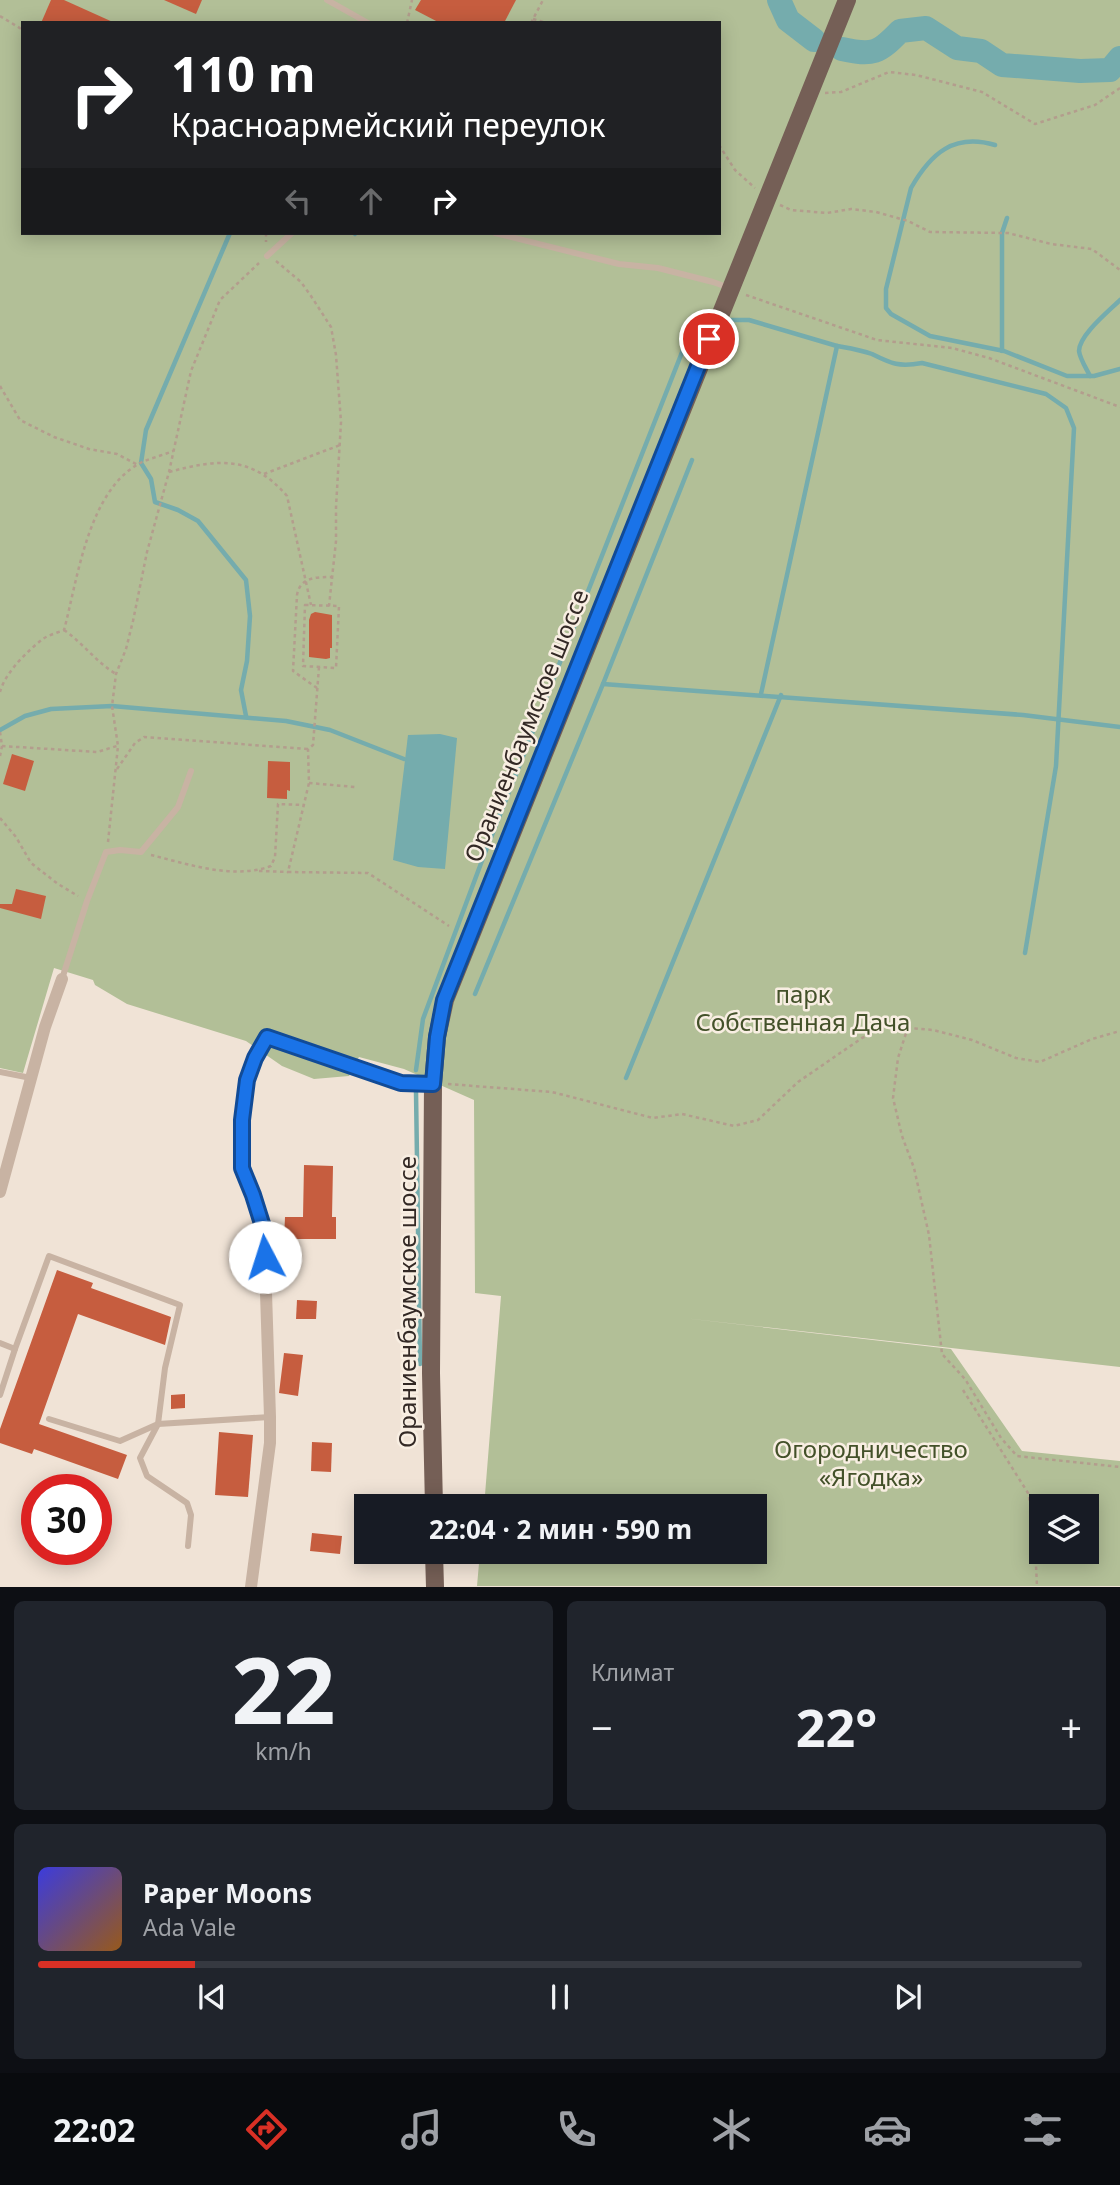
<!DOCTYPE html>
<html lang="ru">
<head>
<meta charset="utf-8">
<style>
  :root { --surface:#171b24; --page:#20242c; --text:#f1f3f6; --muted:#9ea1a6; --line:#363941; --accent:#d93025 }
  body { margin:0; font-family:"Noto Sans",sans-serif; background:var(--page); color:var(--text); height:100vh; display:flex; flex-direction:column; font-size:26px; white-space:nowrap }
  * { box-sizing:border-box; margin:0 }
  p { font-size:23px; color:var(--muted) }
  .icon { flex:none; width:38px; height:38px; fill:none; stroke:currentColor; stroke-width:2; stroke-linecap:round; stroke-linejoin:round }
  .map { position:relative; height:1587px; overflow:hidden }
  .side { display:flex; flex-direction:column; gap:14px; padding:14px; background:#0d0f14; flex:1 }
  .side>* { flex:none }
  .banner { position:absolute; left:21px; top:21px; width:700px; height:214px; border-radius:0px; box-shadow:0 4px 18px #0003; background:#202124; color:#fff; overflow:hidden }
  .buttons { position:absolute; left:1029px; top:1494px; display:grid; gap:14px }
  .buttons a { display:grid; place-items:center; width:70px; height:70px; border-radius:0px; background:var(--surface); box-shadow:0 4px 18px #0003; font-size:35px }
  .speed { position:absolute; left:21px; top:1474px; display:flex; gap:14px; font-size:35px; font-weight:700; text-align:center }
  .speed>* { display:grid; place-content:center; width:91px; height:91px; border-radius:50%; background:var(--surface); box-shadow:0 4px 18px #0003; line-height:1 }
  .speed .limit { border:10px solid #d22; background:#fff; color:#111 }
  .pin { position:absolute; display:grid; place-items:center; width:60px; height:60px; color:#fff; margin:-30px; border:4px solid #fff; border-radius:50%; box-shadow:0 2px 7px #0007 }
  .me { position:absolute; width:77px; margin:-38px; rotate:355deg; stroke-linejoin:round; filter:drop-shadow(0 0 5px #0008) }
  .turn { display:flex; align-items:center; gap:24px; height:147px; padding:0 35px; font-size:32px }
  .turn .icon { width:91px; height:91px; stroke-width:2.5 }
  .turn b { display:block; font-size:49px; line-height:60px }
  .lanes { display:flex; align-items:center; height:66px; padding:0 35px; background:#0003; justify-content:center; gap:35px; direction:ltr }
  .lanes .off { opacity:.35 }
  .big { font-size:52px; font-weight:700; line-height:1.1 }
  .side .card { flex:1; display:flex; flex-direction:column; justify-content:center; gap:10px; min-width:0; padding:0 24px; border-radius:10px; background:var(--page) }
  .side .dial { align-items:center; gap:0 }
  .dial b { font-size:91px; line-height:1 }
  .song { display:flex; align-items:center; gap:21px }
  .cover { width:84px; height:84px; border-radius:10px; background:linear-gradient(135deg,hsl(240 70% 55%),hsl(30 70% 35%)) }
  .played { height:7px; border-radius:4px; background:linear-gradient(90deg,var(--accent) 15%,var(--line) 15%) }
  .keys { display:flex; justify-content:space-around; direction:ltr }
  .heat { display:flex; justify-content:space-between; align-items:center; font-size:38px; direction:ltr }
  .side .tiles { flex:1; display:grid; gap:14px; grid-template-columns:1fr 1fr }
  .card:last-child { grid-column:span 2 }
  .trip { position:absolute; left:354px; top:1494px; width:413px; height:70px; border-radius:0px; background:var(--surface); box-shadow:0 4px 18px #0003; font-weight:700; line-height:70px; text-align:center }
  .dock { display:flex; height:112px; justify-content:space-around; align-items:center; background:#090b0e; color:var(--muted) }
  .dock .icon { width:49px; height:49px }
  .dock .on { color:var(--accent) }
  .dock b { font-size:32px; color:var(--text) }
  .map>svg:first-child { display:block }
</style>
</head>
<body>
<div class="map">
<svg width="1120" height="1587" viewBox="0 0 1120 1587">
  <rect width="100%" height="100%" fill="#f0e3d6"/>
  <path fill="#b2bf97" fill-rule="evenodd" d="M0,0H1120V1367L683,1318L951,1349L1022,1451L1120,1461V1586H477L480,1552H754V1507H484L501,1296L475,1293L474,1100L404,1069L359,1057L349,1076L314,1079L282,1066L246,1041L127,1004L95,985L93,980L54,968L23,1073L0,1068ZM23,23H719V233H23ZM1041,1507H1087V1552H1041Z"/>
  <polygon fill="#75acad" points="440,734 457,738 445,869 418,867 393,860 408,735"/>
  <g fill="none" stroke-linecap="round" stroke-linejoin="round">
    <g stroke="#75acad" stroke-width="4.5">
      <path d="M995,145C954,133 931,153 911,188L886,289V308L891,314L930,336L1004,351L1067,376H1094L1120,369"/>
      <polyline points="230,233 146,430 141,463 151,479 155,502 178,510 198,521 246,580 250,616 247,661 241,690 246,716"/>
      <polyline points="354,233 355,234"/>
      <polyline points="727,320 749,320 837,346 761,694"/>
      <path d="M837,346C848,348 861,350 872,354C892,364 899,367 922,363L1046,394L1066,408L1074,428L1056,766L1025,953"/>
      <polyline points="1002,351 1002,233 1007,218"/>
      <path d="M1090,376C1086,368 1080,359 1079,351C1079,335 1109,311 1120,300"/>
      <polyline points="603,684 1023,715 1120,727"/>
      <polyline points="0,730 25,716 51,709 112,706 286,721 330,730 404,759"/>
      <polyline points="475,994 603,684 692,460"/>
      <polyline points="416,1070 423,1019 483,858 690,332 704,314"/>
      <polyline points="626,1078 781,695"/>
      <polyline points="416,1091 420,1364"/>
    </g>
    <g stroke="#75acad" stroke-width="24">
      <polyline points="779,0 788,20 814,40"/>
      <path d="M842,49C873,56 879,53 900,31L926,28L957,48L981,51L1002,65L1080,71L1110,70L1120,58"/>
    </g>
  </g>
  <g fill="#c65d3f">
    <polygon points="51,0 64,0 115,23 41,23"/>
    <polygon points="164,0 202,0 196,14"/>
    <polygon points="421,0 516,0 504,23 440,23 415,10"/>
    <polygon points="315,612 332,615 332,648 330,648 330,658 326,659 309,657 309,620 311,614"/>
    <polygon points="12,754 34,761 25,791 3,784"/>
    <polygon points="268,761 290,762 290,791 287,790 287,799 267,798"/>
    <polygon points="16,889 46,896 41,919 0,908 0,904 12,904"/>
    <polygon points="304,1165 333,1166 332,1217 336,1217 336,1239 284,1239 285,1217 303,1217"/>
    <polygon points="57,1270 93,1283 91,1288 171,1317 165,1345 78,1314 39,1424 127,1455 118,1479 34,1449 32,1454 0,1443 0,1429"/>
    <polygon points="297,1300 317,1301 316,1319 296,1319"/>
    <polygon points="284,1353 303,1355 298,1396 279,1393"/>
    <polygon points="185,1394 185,1408 171,1409 171,1395"/>
    <polygon points="219,1432 253,1435 248,1497 215,1495"/>
    <polygon points="312,1442 332,1443 331,1472 311,1471"/>
    <polygon points="312,1533 342,1536 340,1554 310,1551"/>
  </g>
  <g fill="none" stroke-linecap="round" stroke-linejoin="round">
    <g stroke="#b39d8d" stroke-width="2.5" stroke-dasharray="3.5 3.5" stroke-linecap="butt">
      <polyline points="0,16 23,30"/>
      <polyline points="533,19 547,23"/>
      <polyline points="407,23 412,0"/>
      <polyline points="531,23 543,0"/>
      <polyline points="825,93 841,92 889,72 916,75 982,92 1035,124 1095,105 1120,88"/>
      <polyline points="719,145 735,170 755,188"/>
      <polyline points="780,205 791,210 827,213 851,209 876,212 908,221 930,232 1008,233 1051,244 1092,249 1120,270"/>
      <polyline points="266,233 266,242"/>
      <polyline points="276,261 301,282 311,296 331,327 336,355 341,422 336,507 336,541 329,606"/>
      <polyline points="746,295 877,340 952,348 989,358 1120,407"/>
      <polyline points="0,386 20,420 54,437 89,449 117,454 138,465"/>
      <path d="M169,472C217,459 252,455 287,496L311,605"/>
      <polyline points="264,474 340,445"/>
      <polygon points="305,605 339,606 336,668 303,666"/>
      <path d="M64,630C83,643 96,662 116,674"/>
      <polyline points="319,667 313,745 308,749 309,783 288,872 368,873 449,926"/>
      <path d="M317,688L293,671L297,595C300,577 317,577 332,577"/>
      <path d="M0,692C5,673 27,651 43,639C48,635 57,633 64,630C78,578 88,489 142,462C152,458 163,455 173,451"/>
      <polyline points="0,732 2,746 0,756"/>
      <polyline points="2,746 97,752 117,746"/>
      <polyline points="117,769 135,743 144,737 308,749"/>
      <polyline points="309,783 355,787"/>
      <polyline points="0,818 16,837 31,863 58,884 78,896"/>
      <polyline points="108,842 118,746 112,706 116,674 126,649 133,621 147,552 169,472 191,371 220,300 259,263"/>
      <path d="M151,855C188,864 233,880 271,866L275,857L278,804L303,805"/>
      <polyline points="259,871 288,872"/>
      <polyline points="908,1027 898,1058 893,1098 902,1136 914,1168 929,1235 942,1354 965,1379 1001,1438 1017,1456 1120,1467"/>
      <polyline points="448,1084 552,1092 653,1118 682,1114 734,1126 758,1120 798,1082 862,1038 887,1026 933,1030 972,1040 1016,1058 1040,1062 1092,1039 1120,1031"/>
      <polyline points="963,1390 1028,1493 1034,1521 1037,1587"/>
    </g>
    <g stroke="#c8b3a3" stroke-width="6">
      <polyline points="327,0 368,23"/>
      <polyline points="495,233 619,264 658,268 713,282 730,288"/>
      <polyline points="267,256 292,233"/>
      <polyline points="62,979 87,901 106,852 120,850 141,852 178,807 191,771"/>
      <polyline points="0,1072 31,1078"/>
      <polyline points="0,1343 15,1349 49,1256 180,1305 165,1368 158,1424 140,1458 147,1476 187,1503 191,1515 188,1546"/>
      <polyline points="0,1395 15,1349"/>
      <polyline points="49,1419 120,1441 158,1424 270,1417"/>
    </g>
    <g stroke="#c8b3a3" stroke-width="12">
      <polyline points="0,1192 45,1027 62,979"/>
      <polyline points="251,1587 270,1443 270,1417 264,1230 253,1195 242,1168 242,1120 248,1080 255,1058 267,1037 401,1083 433,1084"/>
    </g>
    <g stroke="#755f56" stroke-width="18">
      <polyline points="434,1507 431,1373 433,1084 437,1037 445,1000 847,0"/>
      <polyline points="434,1552 435,1587"/>
    </g>
  </g>
  <g fill="none" stroke-linecap="round" stroke-linejoin="round">
    <g stroke="#114b97" stroke-width="18">
      <polyline id="route" points="265,1257 264,1230 253,1195 242,1168 242,1120 247,1080 255,1058 267,1037 401,1083 433,1084 437,1037 444,1000 709,339"/>
    </g>
    <use href="#route" stroke="#1a73e8" stroke-width="12"/>
  </g>
  <g text-anchor="middle" stroke-width="5" stroke-linejoin="round" paint-order="stroke">
    <g font-size="24" fill="#332925" stroke="#f8eee2">
      <text transform="translate(527 726) rotate(-68)" y="8">Ораниенбаумское шоссе</text>
      <text transform="translate(408 1302) rotate(-90)" y="8">Ораниенбаумское шоссе</text>
    </g>
    <g font-size="24" fill="#435129" stroke="#f8eee2">
      <text x="803" y="1003">парк<tspan x="803" dy="28">Собственная Дача</tspan></text>
      <text x="871" y="1458">Огородничество<tspan x="871" dy="28">«Ягодка»</tspan></text>
    </g>
  </g>
</svg>
<div class="buttons">
<a><svg class="icon" aria-label="layers" viewBox="0 0 24 24"><path d="M12 4l9 5-9 5-9-5zM3 14l9 5 9-5"/></svg></a>
</div>
<div class="speed"><div class="limit">30</div></div>
<div class="pin" style="left:709px;top:339px;background:#d93025"><svg class="icon" aria-label="arrive" viewBox="0 0 24 24"><path d="M6 21V4h12l-3 4 3 4H6"/></svg></div>
<svg class="me" style="left:265px;top:1257px" viewBox="-20 -20 40 40"><circle r="19" fill="#fff"/><path d="M0-13L10 11 0 6-10 11z" fill="#1a73e8"/></svg>
<div class="trip">22:04 · 2 мин · 590 m</div>
<div class="banner">
<div class="turn"><svg class="icon" aria-label="right" viewBox="0 0 24 24"><path d="M7 20v-9h11M14 6l5 5-5 5"/></svg><div><b>110 m</b>Красноармейский переулок</div></div>
<div class="lanes"><svg class="icon off" aria-label="left" viewBox="0 0 24 24"><path d="M17 20v-9H6M10 6l-5 5 5 5"/></svg><svg class="icon off" aria-label="ahead" viewBox="0 0 24 24"><path d="M12 20V5M6 11l6-6 6 6"/></svg><svg class="icon" aria-label="right" viewBox="0 0 24 24"><path d="M7 20v-9h11M14 6l5 5-5 5"/></svg></div>
</div>
</div>
<section class="side">
<div class="tiles">
<div class="card dial"><b>22</b><p>km/h</p></div>
<div class="card"><p>Климат</p>
<div class="heat"><a>−</a><b class="big">22°</b><a>+</a></div>
</div>
<div class="card">
<div class="song"><i class="cover"></i><div><b>Paper Moons</b><p>Ada Vale</p></div></div>
<div class="played"></div>
<div class="keys"><svg class="icon" aria-label="previous" viewBox="0 0 24 24"><path d="M18 5L8 12l10 7zM5 5v14"/></svg><svg class="icon" aria-label="pause" viewBox="0 0 24 24"><path d="M8 5v14M16 5v14"/></svg><svg class="icon" aria-label="next" viewBox="0 0 24 24"><path d="M6 5l10 7-10 7zM19 5v14"/></svg></div>
</div>
</div>
</section>
<nav class="dock">
<b>22:02</b>
<svg class="icon on" aria-label="directions" viewBox="0 0 24 24"><path d="M12 3l9 9-9 9-9-9zM9 14v-3h6M13 9l2 2-2 2"/></svg>
<svg class="icon" aria-label="music" viewBox="0 0 24 24"><path d="M9 18V5l10-2v13"/><circle cx="6" cy="18" r="3"/><circle cx="16" cy="16" r="3"/></svg>
<svg class="icon" aria-label="phone" viewBox="0 0 24 24"><path d="M5 4h4l2 5-3 2q2 4 5 5l2-3 5 2v4C11 20 4 13 5 4z"/></svg>
<svg class="icon" aria-label="climate" viewBox="0 0 24 24"><path d="M12 3v18M4 7l16 10M4 17L20 7"/></svg>
<svg class="icon" aria-label="car" viewBox="0 0 24 24"><path d="M5 17H2v-5l4-1 3-4h7l3 4 3 1v5h-3M9 17h6M6 11h13"/><circle cx="7" cy="17" r="2"/><circle cx="17" cy="17" r="2"/></svg>
<svg class="icon" aria-label="filters" viewBox="0 0 24 24"><path d="M4 7h16M4 17h16"/><circle cx="9" cy="7" r="2"/><circle cx="15" cy="17" r="2"/></svg>
</nav>
</body>
</html>
